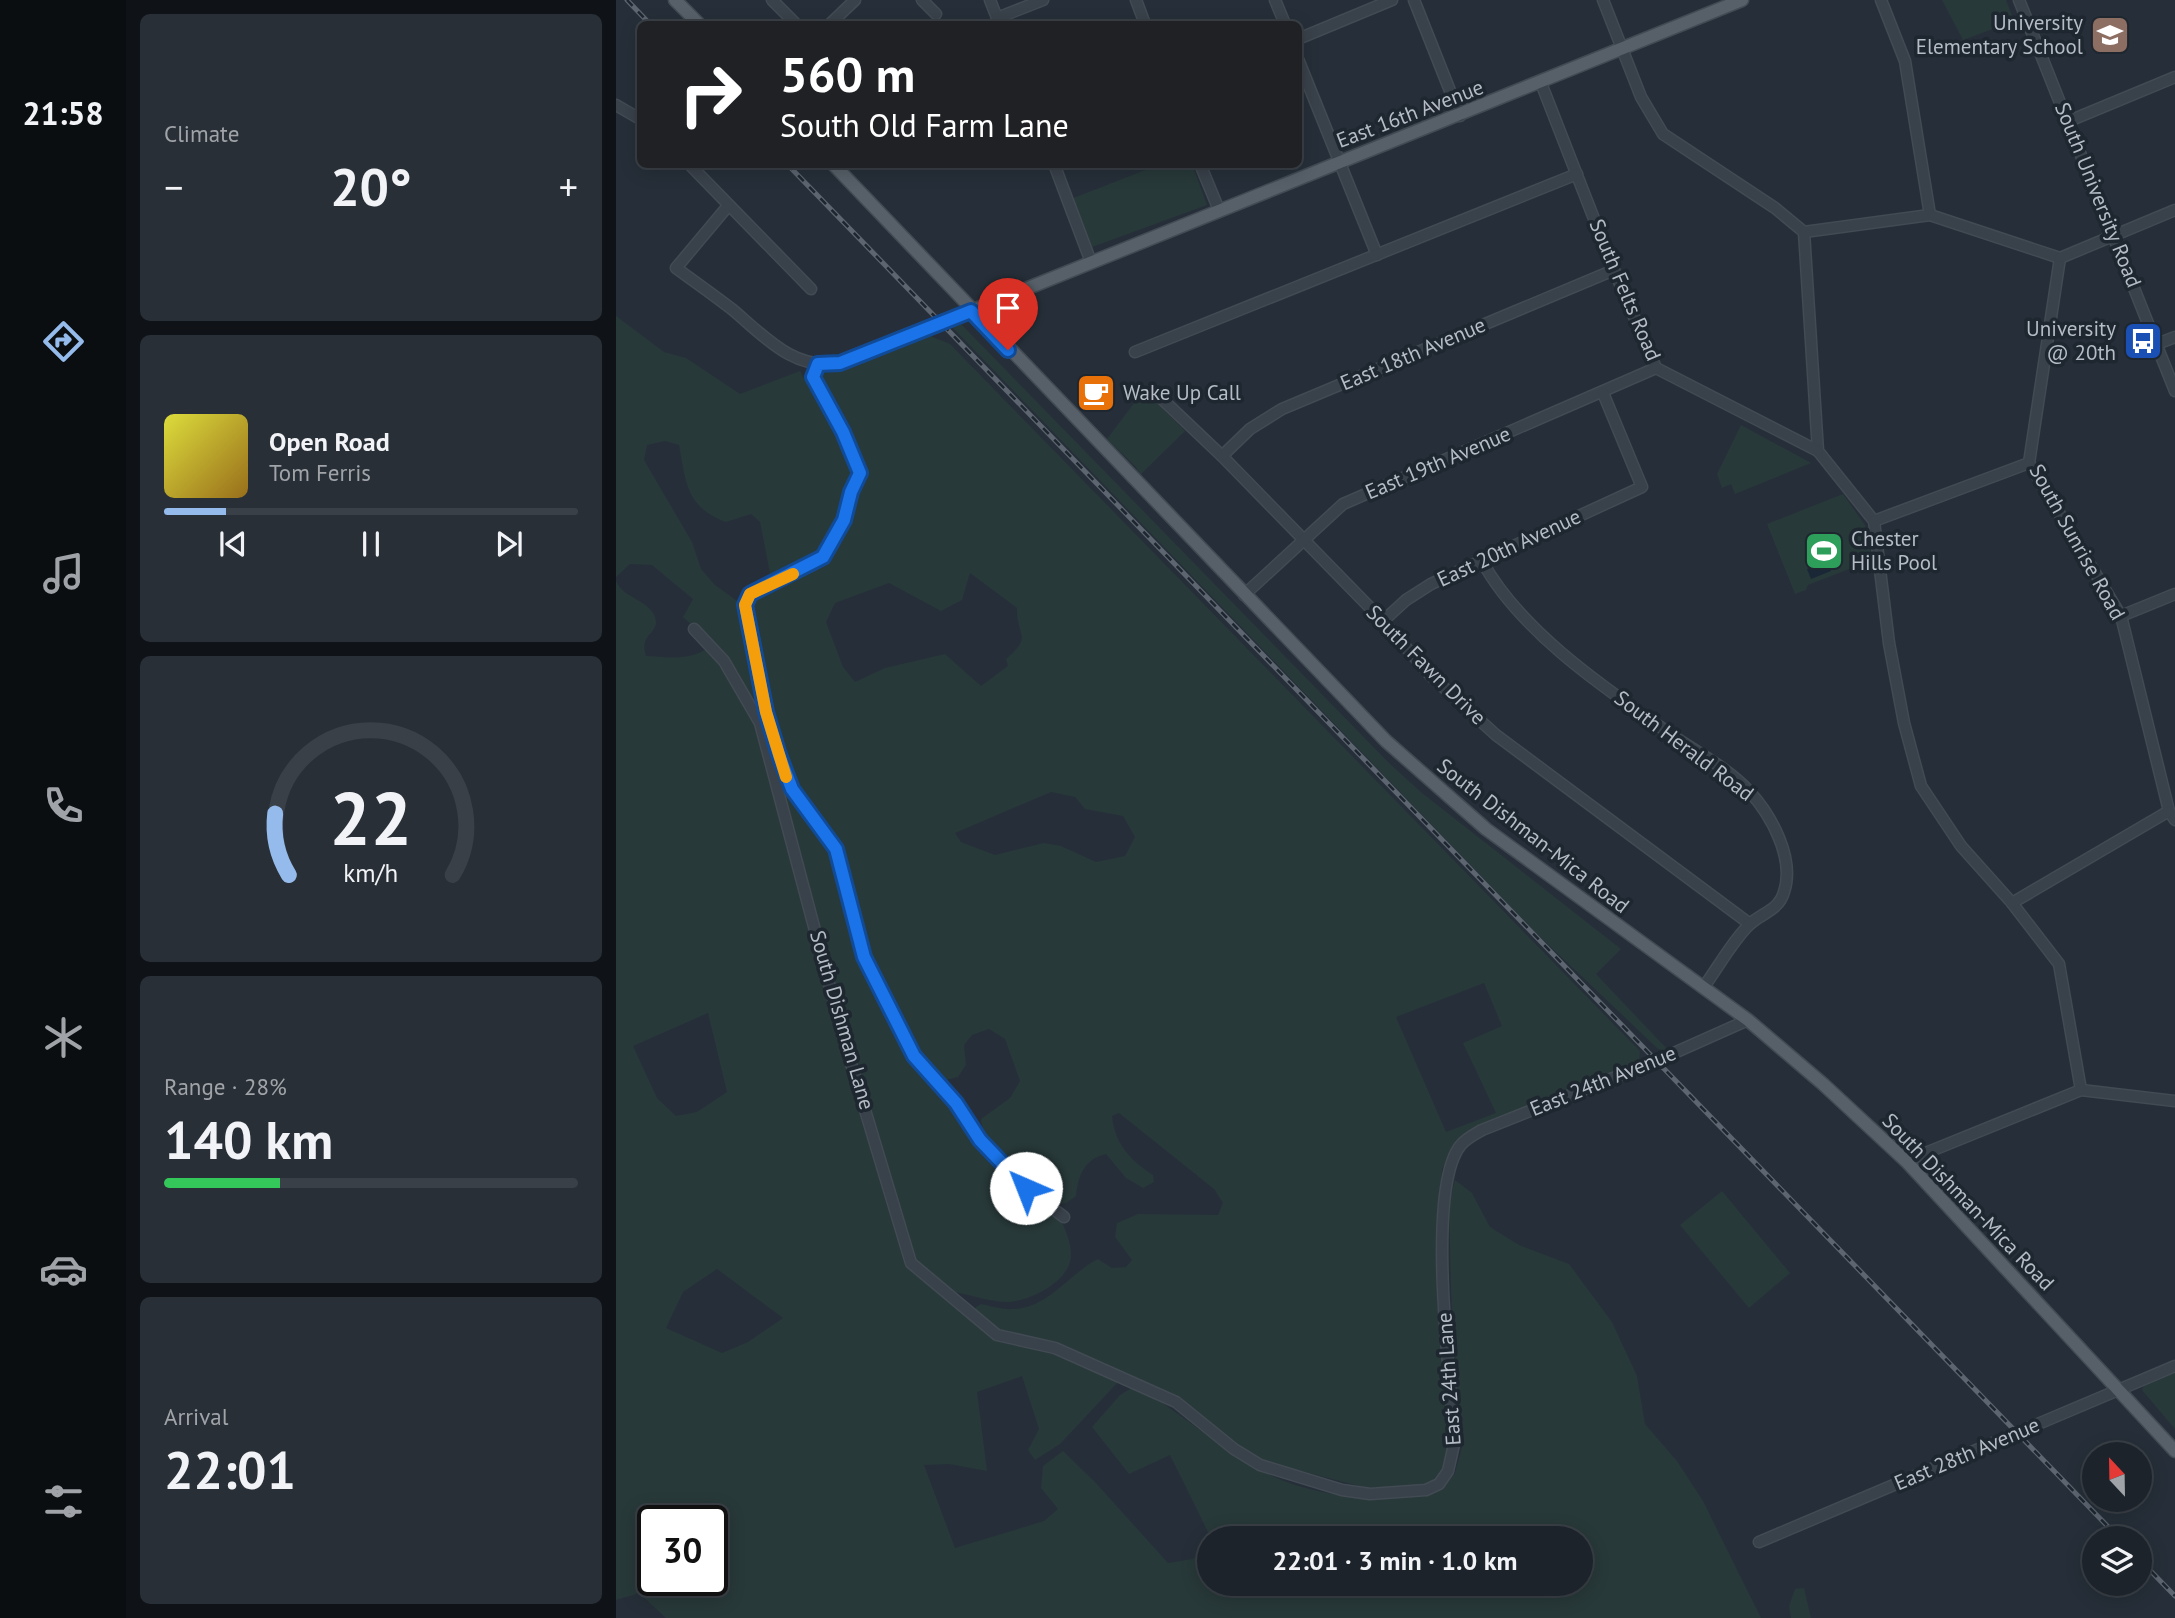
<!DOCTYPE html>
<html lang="en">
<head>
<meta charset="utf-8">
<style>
  :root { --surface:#1c232b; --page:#292f37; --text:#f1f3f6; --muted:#a0a4a9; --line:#3a4047; --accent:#94bbeb }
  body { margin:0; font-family:"PT Sans",sans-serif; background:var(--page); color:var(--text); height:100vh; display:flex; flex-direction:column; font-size:26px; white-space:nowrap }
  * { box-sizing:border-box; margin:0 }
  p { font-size:23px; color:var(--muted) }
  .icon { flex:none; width:38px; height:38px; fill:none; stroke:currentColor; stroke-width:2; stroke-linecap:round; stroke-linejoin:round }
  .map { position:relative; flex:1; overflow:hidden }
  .sheet { display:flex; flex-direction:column; gap:14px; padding:14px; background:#0f1318; width:490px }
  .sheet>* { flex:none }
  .banner { position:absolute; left:21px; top:21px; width:665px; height:147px; border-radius:10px; box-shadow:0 4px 18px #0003,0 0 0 2px var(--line); background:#202124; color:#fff; overflow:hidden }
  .needle { width:46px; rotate:338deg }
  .buttons { position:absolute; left:1466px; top:1442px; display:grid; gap:14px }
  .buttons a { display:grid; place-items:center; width:70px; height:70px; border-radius:50%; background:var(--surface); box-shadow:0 4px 18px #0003,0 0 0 2px var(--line); font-size:35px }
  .speed { position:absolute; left:21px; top:1505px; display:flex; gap:14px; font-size:35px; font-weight:700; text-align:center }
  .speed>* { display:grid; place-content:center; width:91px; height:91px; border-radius:50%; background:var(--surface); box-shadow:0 4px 18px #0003,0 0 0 2px var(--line); line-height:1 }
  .speed .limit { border:4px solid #111; border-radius:10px; background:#fff; color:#111 }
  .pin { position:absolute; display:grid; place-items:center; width:60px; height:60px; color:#fff; margin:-72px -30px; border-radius:50% 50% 50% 0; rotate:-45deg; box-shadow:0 0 7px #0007 }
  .pin .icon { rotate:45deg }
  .me { position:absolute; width:77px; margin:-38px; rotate:316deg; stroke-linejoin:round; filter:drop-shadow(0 0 5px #0008) }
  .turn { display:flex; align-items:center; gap:24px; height:147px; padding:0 28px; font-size:32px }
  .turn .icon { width:91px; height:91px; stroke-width:2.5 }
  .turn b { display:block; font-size:49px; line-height:60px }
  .big { font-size:52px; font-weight:600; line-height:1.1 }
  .sheet .card { flex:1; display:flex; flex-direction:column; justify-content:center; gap:10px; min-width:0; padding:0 24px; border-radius:10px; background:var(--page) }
  .sheet .dial { align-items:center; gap:0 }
  .dial svg { height:182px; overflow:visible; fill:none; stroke:var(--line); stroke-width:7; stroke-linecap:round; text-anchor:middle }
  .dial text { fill:var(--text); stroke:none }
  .song { display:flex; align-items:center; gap:21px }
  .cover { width:84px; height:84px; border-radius:10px; background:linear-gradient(135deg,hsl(60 70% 55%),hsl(40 70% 35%)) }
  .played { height:7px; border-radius:4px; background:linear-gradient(90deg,var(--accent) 15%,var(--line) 15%) }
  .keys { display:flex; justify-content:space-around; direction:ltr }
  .heat { display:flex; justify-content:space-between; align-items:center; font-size:38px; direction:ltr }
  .charge { height:10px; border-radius:5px; background:linear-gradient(90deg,#34c759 28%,var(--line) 0) }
  .trip { position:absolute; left:581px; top:1526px; width:396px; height:70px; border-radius:35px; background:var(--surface); box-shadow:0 4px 18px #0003,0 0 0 2px var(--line); font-weight:600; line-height:70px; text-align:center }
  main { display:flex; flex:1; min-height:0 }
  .tabs { display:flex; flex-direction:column; width:126px; justify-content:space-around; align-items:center; background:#0b0e11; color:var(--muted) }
  .tabs .icon { width:49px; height:49px }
  .tabs .on { color:var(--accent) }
  .tabs b { font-size:32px; color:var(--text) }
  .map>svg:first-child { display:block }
</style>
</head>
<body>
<main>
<nav class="tabs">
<b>21:58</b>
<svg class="icon on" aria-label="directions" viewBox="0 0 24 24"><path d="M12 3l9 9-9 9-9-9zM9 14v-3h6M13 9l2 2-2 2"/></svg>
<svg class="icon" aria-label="music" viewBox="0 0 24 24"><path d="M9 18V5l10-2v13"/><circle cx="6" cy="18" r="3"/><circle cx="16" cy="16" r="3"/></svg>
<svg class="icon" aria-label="phone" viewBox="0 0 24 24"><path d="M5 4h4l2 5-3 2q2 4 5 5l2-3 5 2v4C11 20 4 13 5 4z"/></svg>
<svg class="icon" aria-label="climate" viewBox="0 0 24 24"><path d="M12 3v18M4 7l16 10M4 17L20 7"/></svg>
<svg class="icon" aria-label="car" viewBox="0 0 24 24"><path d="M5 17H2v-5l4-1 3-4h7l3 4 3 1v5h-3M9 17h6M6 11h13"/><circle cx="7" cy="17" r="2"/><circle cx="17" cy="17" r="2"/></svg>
<svg class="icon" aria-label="filters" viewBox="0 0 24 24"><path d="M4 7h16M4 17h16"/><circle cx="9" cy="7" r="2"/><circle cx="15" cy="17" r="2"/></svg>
</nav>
<section class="sheet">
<div class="card"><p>Climate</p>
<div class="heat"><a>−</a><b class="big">20°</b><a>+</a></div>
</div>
<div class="card">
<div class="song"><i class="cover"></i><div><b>Open Road</b><p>Tom Ferris</p></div></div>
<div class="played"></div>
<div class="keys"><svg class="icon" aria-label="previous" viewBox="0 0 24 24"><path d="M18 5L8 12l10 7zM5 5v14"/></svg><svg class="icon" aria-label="pause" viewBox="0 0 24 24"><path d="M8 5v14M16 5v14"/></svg><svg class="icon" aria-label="next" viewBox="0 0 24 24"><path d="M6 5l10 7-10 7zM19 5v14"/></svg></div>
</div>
<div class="card dial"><svg viewBox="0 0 100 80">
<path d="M14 69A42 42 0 1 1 86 69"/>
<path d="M14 69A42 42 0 0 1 8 42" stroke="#94bbeb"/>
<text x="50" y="56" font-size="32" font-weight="700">22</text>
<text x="50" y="72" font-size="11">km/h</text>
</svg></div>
<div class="card"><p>Range · 28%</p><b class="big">140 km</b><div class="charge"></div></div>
<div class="card"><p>Arrival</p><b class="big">22:01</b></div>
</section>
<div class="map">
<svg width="1559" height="1618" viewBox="0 0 1559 1618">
  <rect width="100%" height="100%" fill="#262f39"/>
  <g fill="#28393a" fill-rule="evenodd">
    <polygon points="1326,0 1390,0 1398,21 1347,40"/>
    <polygon points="576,164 591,205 476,247 455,199 542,165"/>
    <path d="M0,316L48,352L70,358L124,394L184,371L238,470L210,551L155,578L144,522L135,514L110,522C70,507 70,483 63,445L49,441L31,445L28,460L76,542L85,569L99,585L124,603L161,759L219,858L231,914L295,1060L311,1081L445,1220C450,1231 458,1249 454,1262C448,1284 413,1301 392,1302C375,1302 355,1295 338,1292L332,1298L377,1339L440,1353L503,1381L444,1444L419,1460L412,1450L423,1429L406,1376L361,1392L371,1471L333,1464L308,1465L339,1548L428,1521L442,1509L425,1488L427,1466L447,1451L479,1482L552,1563L577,1559L594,1536L554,1455L513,1474L476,1427L504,1395L519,1386C558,1408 592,1438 630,1462C689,1499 759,1504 826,1490L839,1473L846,1447L839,1386L835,1290L833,1204L839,1180L856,1193L874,1227L903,1245L953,1264L996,1322L1021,1376L1029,1424L1061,1461L1087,1501L1145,1618H50L23,1593L0,1600V581C8,599 32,599 39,617C45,634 22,633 30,656C51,657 81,662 96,643L67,617L77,599L36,565L14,564L0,577ZM92,1013L111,1092L81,1112L60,1116L41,1098L17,1046ZM101,1269L167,1318L132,1342L106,1353L50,1328L67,1292ZM37,1521H96V1580H37ZM593,1538H964V1584H593Z"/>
    <polygon points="345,324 774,764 806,793 1005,949 980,974 1053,1051 1042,1049 919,932 336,327"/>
    <path d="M314,336L334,344L1024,1051L1023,1063L863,1126L836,1147L826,1170L822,1211L821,1296L834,1440L829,1464L818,1481L805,1486L751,1488L642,1460L562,1398L440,1343L383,1331L359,1313L360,1307L365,1304C375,1306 387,1310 398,1309C432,1308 454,1273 482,1259L496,1268L510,1267L516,1260L499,1237L501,1223L522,1214L602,1215L607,1203L598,1189L503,1113L496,1116C499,1144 514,1160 537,1175L538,1182L527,1188L510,1178L490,1154C468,1159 462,1176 460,1196L450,1203L438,1205C415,1186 367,1148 365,1119L394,1098L404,1081L389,1039L373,1029L356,1035L348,1045L350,1065L342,1077L325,1081L300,1053L249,951L226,851L212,827L178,788L156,721L134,621V605L138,597L213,560L249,475L203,381L205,374L228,369ZM354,573L401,608C400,637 418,635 390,659L392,666L365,686L329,654L269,668L239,682L227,667L210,622L219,603L273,583L325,611L346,600ZM435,792L459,797L469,809L507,816L519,837L509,856L480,862L445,846L428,843L379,855L345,842L339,833ZM868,983L886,1026L847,1043L880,1113L830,1132L780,1017Z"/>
    <polygon points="530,392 569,431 524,475 520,467 491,439 525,394"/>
    <polygon points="1125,425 1195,463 1119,494 1115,484 1106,488 1101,474"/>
    <polygon points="1227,494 1249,525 1256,560 1192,585 1190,590 1179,594 1151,524"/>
    <polygon points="1106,1191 1174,1273 1133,1308 1064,1225"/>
    <polygon points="1559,1373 1559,1429 1526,1390 1528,1385"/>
    <polygon points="1188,1588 1195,1618 1175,1618 1173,1606 1179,1589"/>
  </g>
  <polygon fill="#1a2736" points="1211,560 1215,571 1195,579 1191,569"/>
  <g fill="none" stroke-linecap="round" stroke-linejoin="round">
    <g stroke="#424a53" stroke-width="13">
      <g id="minor">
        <polyline points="156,0 180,24"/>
        <polyline points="306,0 320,14"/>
        <polyline points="374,0 383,23"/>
        <polyline points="520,0 529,24"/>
        <polyline points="659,0 669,24"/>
        <polyline points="798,0 844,116"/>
        <polyline points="987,0 1025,97 1047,134 1159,208 1188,232 1202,451 1258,521 1273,643 1288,723 1305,786 1345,846 1396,903 1443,964 1465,1090"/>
        <polyline points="1265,0 1289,61 1314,215"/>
        <polyline points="1403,0 1559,391"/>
        <polyline points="381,18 427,0"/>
        <polyline points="214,24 239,0"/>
        <polyline points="682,39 776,0"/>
        <polyline points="682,59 761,255"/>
        <polyline points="925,83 998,270 1040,368 1202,451"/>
        <polyline points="0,105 24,119"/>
        <polyline points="1453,121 1559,77"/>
        <polyline points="73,164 195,289"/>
        <polyline points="438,164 475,262"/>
        <polyline points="584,164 603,210"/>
        <path d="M112,206L60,268C79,282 99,296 117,310C149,337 178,371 224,363L355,311"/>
        <polyline points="1188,232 1314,215 1444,258"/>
        <polyline points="1444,258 1413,463 1505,616 1553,811 1559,820"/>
        <polyline points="1444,258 1559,210"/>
        <polyline points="1541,344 1559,337"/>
        <polyline points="519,352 961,174"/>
        <path d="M202,364L197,377L227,432L244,473C230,502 228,545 198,564C177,576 149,581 130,597V621L150,712L170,777L176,789L220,849L243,945L274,1011L298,1056L340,1103L364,1140L410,1188L448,1217"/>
        <polyline points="546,399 606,456 767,621 815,676 880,735 1134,924"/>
        <polyline points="606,456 634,429 666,409 998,270"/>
        <polyline points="1258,521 1413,463"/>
        <path d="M866,561C905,633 993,691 1060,738C1084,754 1114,770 1133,791C1156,816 1179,859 1168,892C1163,910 1146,913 1134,924C1116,941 1102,968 1087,988"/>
        <polyline points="628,595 727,504 1040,368"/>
        <polyline points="1505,616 1559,594"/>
        <polyline points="767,621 790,600 815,584 1026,487 987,393"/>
        <path d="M78,629L108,661L144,723L228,1040L295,1263L381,1335L439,1348L560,1402L618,1449L644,1465L726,1490L754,1494L810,1490L823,1484L832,1471L839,1440C834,1379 810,1191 844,1146C849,1139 859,1134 866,1130L1040,1061L1132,1020"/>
        <polyline points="1396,903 1553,811"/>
        <polyline points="1290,1161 1465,1090 1559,1101"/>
        <polyline points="1143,1542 1559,1366"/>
      </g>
    </g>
    <g stroke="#424a53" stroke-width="15">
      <g id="major">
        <polyline points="59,0 83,24"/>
        <polyline points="217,164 770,741 870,829 1132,1020 1207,1084 1290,1161 1559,1451"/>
        <polyline points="355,311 1126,0"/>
      </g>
    </g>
    <use href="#minor" stroke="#39414a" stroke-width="10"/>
    <use href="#major" stroke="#576069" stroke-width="12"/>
    <g stroke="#5c6570" stroke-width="5">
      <g id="rail">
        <polyline points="11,0 34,24"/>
        <polyline points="171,164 1503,1538"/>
        <polyline points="1524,1560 1559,1596"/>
      </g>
    </g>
    <use href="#rail" stroke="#1e262f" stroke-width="2.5" stroke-dasharray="8" stroke-linecap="butt"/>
  </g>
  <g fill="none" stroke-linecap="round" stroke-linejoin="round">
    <g stroke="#114b97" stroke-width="18">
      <polyline id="route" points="392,350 355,311 224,363 202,364 197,377 227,432 244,473 235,492 228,520 207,557 134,594 129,605 150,712 163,755 176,789 220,849 248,957 298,1056 340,1103 364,1140 410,1188"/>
    </g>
    <use href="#route" stroke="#1a73e8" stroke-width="12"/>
    <polyline stroke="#f59e0b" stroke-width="12" points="170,777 150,712 129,605 134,594 177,574"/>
  </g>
  <defs>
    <g id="school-square" transform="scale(2.0125)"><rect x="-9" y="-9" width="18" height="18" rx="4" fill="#8d6e63" stroke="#1e262f"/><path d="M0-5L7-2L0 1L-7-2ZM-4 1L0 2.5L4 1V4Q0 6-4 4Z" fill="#fff"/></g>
    <g id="bus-square" transform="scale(2.0125)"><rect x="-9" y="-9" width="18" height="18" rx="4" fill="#1a4fb4" stroke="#1e262f"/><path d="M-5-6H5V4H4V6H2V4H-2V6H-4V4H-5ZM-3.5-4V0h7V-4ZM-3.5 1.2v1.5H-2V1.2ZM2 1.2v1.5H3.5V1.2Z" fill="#fff"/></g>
    <g id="cafe-square" transform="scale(2.0125)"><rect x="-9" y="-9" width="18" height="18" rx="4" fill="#e8710a" stroke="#1e262f"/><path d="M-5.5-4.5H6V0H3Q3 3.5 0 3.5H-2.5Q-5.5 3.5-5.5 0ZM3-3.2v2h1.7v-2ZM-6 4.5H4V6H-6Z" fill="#fff"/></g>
    <g id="stadium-square" transform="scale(2.0125)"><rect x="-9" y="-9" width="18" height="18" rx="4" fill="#2e9e5b" stroke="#1e262f"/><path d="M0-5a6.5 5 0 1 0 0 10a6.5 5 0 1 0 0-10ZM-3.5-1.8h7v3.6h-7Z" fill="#fff"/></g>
  </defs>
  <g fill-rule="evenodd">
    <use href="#school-square" x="1494" y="35"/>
    <use href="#bus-square" x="1527" y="341"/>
    <use href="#cafe-square" x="480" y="393"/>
    <use href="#stadium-square" x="1208" y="551"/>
  </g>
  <g text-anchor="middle" stroke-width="7" stroke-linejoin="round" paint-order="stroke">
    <g font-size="21" fill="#b5bcc5" stroke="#1e262f" text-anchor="end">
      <text x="1467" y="30">University<tspan x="1467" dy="24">Elementary School</tspan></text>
      <text x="1500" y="336">University<tspan x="1500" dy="24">@ 20th</tspan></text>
      <text x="507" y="400" text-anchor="start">Wake Up Call</text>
      <text x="1235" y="546" text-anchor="start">Chester<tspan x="1235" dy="24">Hills Pool</tspan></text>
    </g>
    <g font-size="21" fill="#b5bcc5" stroke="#1e262f">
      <text transform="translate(794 114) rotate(-21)" y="7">East 16th Avenue</text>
      <text transform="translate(1482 195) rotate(68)" y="7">South University Road</text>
      <text transform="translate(1009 290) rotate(67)" y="7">South Felts Road</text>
      <text transform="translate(797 354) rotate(-23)" y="7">East 18th Avenue</text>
      <text transform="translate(822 463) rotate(-23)" y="7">East 19th Avenue</text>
      <text transform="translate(1461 542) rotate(61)" y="7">South Sunrise Road</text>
      <text transform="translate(893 548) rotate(-25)" y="7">East 20th Avenue</text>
      <text transform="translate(810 665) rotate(45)" y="7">South Fawn Drive</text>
      <text transform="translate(1068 746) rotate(37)" y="7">South Herald Road</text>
      <text transform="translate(917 836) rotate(38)" y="7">South Dishman-Mica Road</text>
      <text transform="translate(226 1020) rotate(74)" y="7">South Dishman Lane</text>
      <text transform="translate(987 1081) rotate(-22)" y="7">East 24th Avenue</text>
      <text transform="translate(1352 1202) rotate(46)" y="7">South Dishman-Mica Road</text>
      <text transform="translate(833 1379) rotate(-94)" y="7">East 24th Lane</text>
      <text transform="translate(1351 1454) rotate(-23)" y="7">East 28th Avenue</text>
    </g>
  </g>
</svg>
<div class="buttons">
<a><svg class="needle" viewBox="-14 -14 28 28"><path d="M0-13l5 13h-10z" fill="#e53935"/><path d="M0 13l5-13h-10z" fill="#a0a4a9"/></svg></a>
<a><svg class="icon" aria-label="layers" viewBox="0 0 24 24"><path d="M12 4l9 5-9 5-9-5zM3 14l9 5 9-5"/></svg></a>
</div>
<div class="speed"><div class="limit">30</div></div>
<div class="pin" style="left:392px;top:350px;background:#d93025"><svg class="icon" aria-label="arrive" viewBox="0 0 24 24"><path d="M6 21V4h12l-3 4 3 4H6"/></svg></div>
<svg class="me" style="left:410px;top:1188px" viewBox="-20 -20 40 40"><circle r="19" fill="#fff"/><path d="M0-13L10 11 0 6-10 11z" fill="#1a73e8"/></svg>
<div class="trip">22:01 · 3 min · 1.0 km</div>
<div class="banner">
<div class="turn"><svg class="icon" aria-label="right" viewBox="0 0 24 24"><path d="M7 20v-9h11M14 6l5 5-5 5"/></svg><div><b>560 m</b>South Old Farm Lane</div></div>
</div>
</div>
</main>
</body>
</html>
